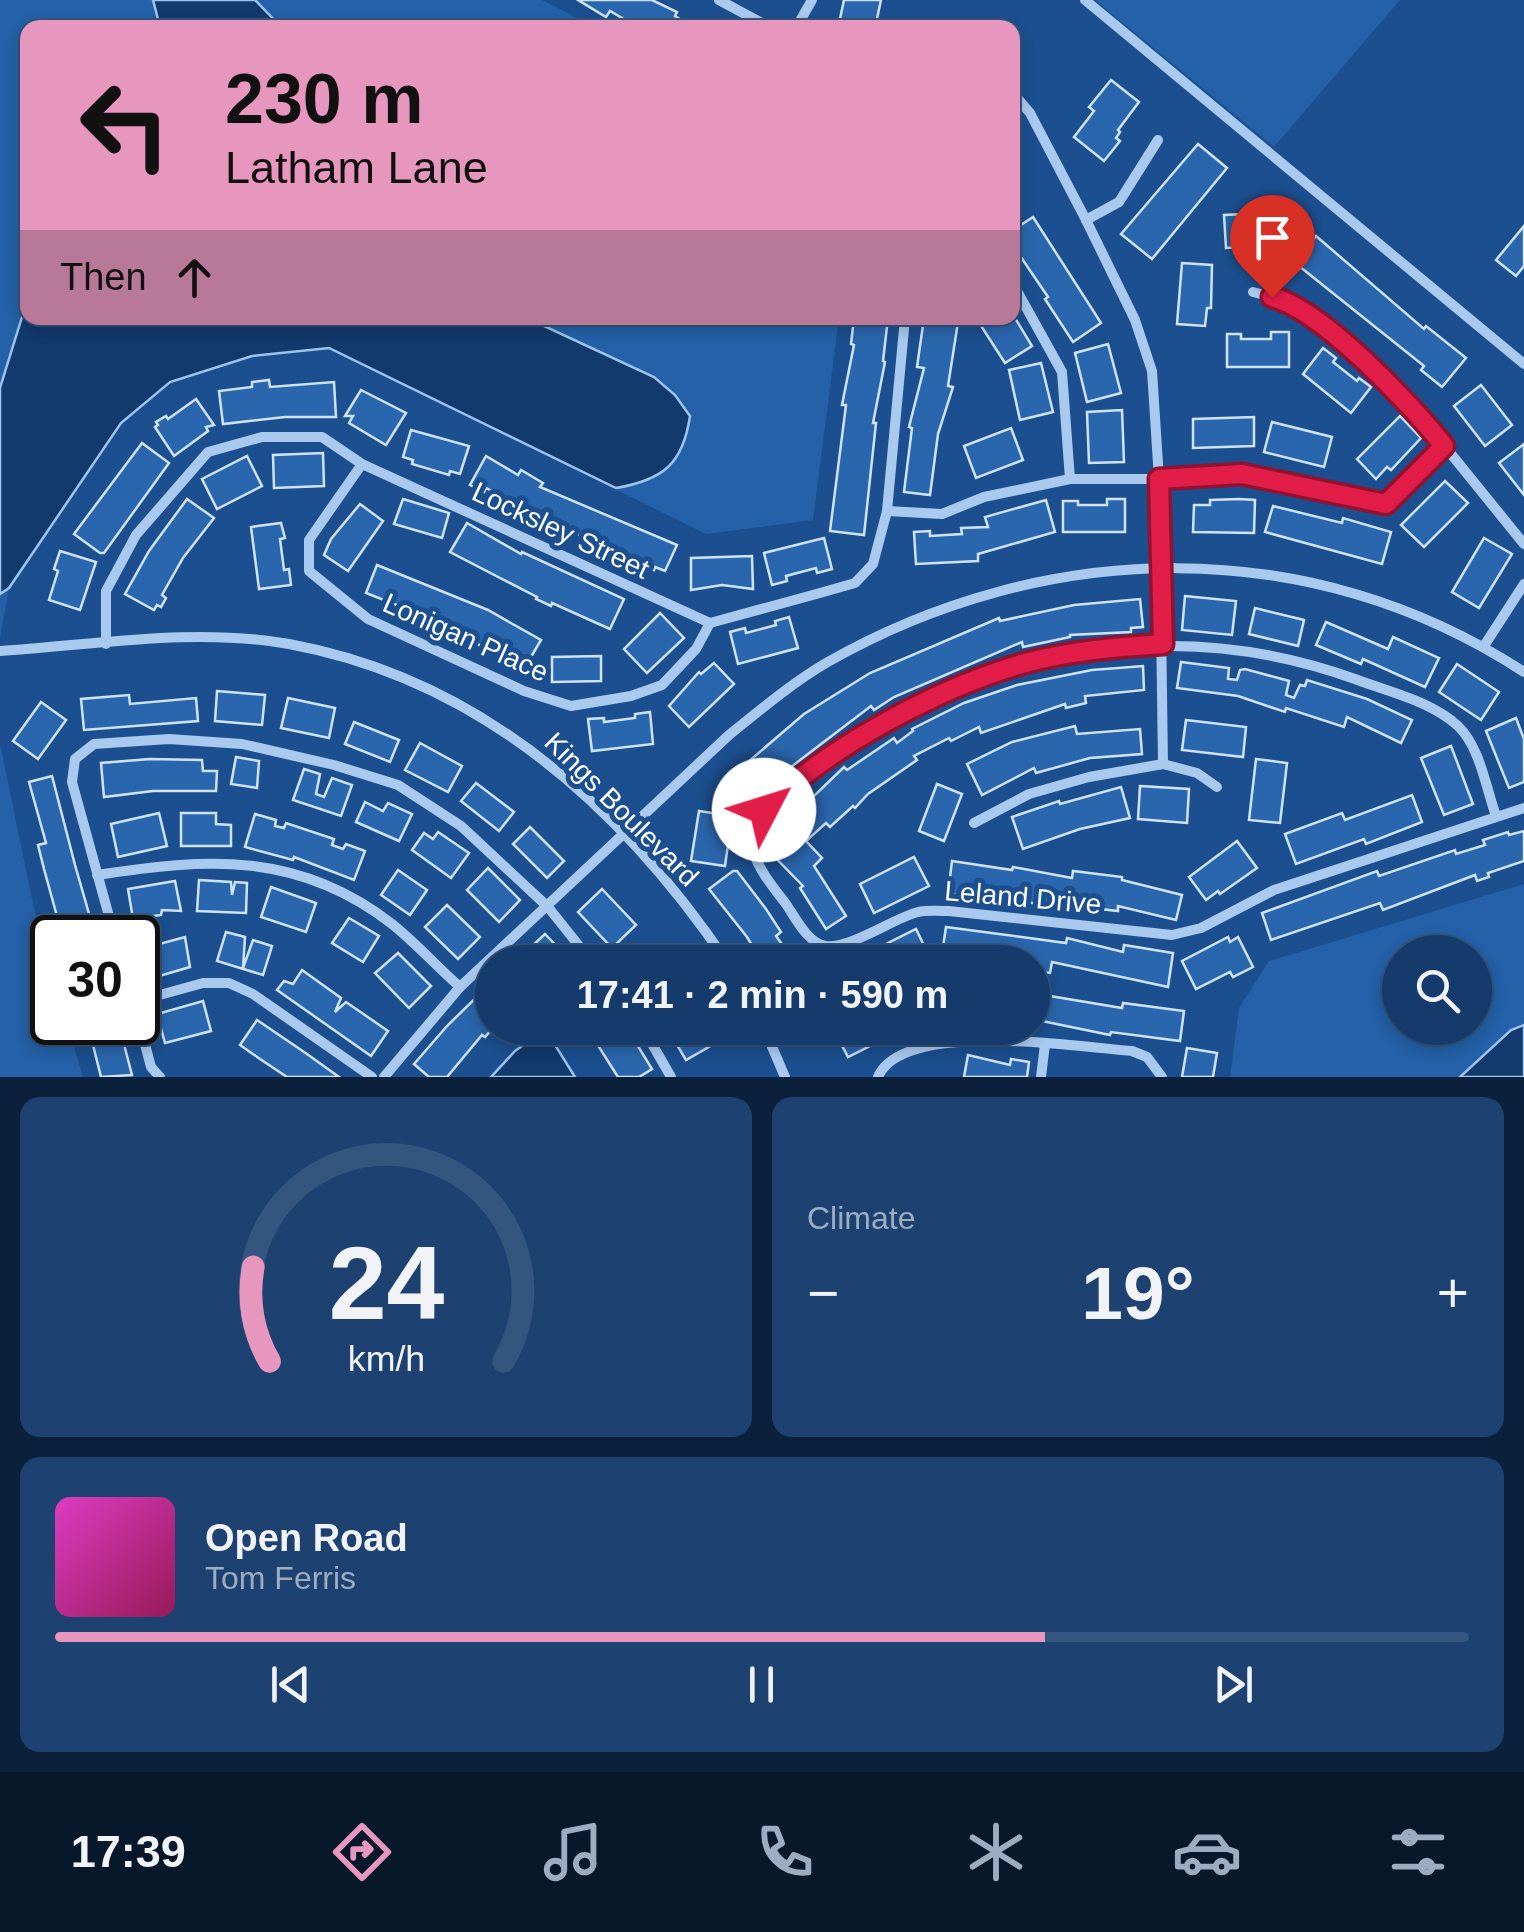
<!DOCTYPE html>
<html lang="en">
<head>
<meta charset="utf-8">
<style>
  :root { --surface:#143b6b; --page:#1d4271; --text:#f1f3f6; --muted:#9dadc1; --line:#33557e; --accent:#e797bd }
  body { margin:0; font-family:Helvetica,sans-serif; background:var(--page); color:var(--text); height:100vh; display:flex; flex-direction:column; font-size:38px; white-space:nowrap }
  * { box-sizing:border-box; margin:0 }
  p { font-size:32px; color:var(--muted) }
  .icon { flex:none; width:55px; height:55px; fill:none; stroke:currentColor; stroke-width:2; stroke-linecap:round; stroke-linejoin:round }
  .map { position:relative; height:1077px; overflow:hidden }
  .drawer { display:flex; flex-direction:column; gap:20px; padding:20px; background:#0b203b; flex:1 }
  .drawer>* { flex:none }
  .top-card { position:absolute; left:20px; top:20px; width:1000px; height:305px; border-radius:20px; box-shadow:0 5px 15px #0003,0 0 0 2px var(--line); background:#e797bd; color:#111; overflow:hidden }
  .fabs { position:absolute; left:1382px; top:935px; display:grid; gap:20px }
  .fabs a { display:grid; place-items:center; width:110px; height:110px; border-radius:50%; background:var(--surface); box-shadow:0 5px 15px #0003,0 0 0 2px var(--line); font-size:50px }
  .speed { position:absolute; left:30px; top:915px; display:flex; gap:20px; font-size:50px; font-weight:700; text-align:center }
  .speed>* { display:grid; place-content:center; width:130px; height:130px; border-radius:50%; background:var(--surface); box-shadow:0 5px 15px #0003,0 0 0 2px var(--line); line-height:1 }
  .speed .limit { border:5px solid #111; border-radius:15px; background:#fff; color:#111 }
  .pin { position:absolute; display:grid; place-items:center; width:85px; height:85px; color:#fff; margin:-102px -42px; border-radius:50% 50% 50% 0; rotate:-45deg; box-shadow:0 0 10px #0007 }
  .pin .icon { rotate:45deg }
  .me { position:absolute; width:110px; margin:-55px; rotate:50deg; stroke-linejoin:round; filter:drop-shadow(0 0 8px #0008) }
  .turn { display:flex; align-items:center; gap:35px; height:210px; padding:0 40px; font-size:45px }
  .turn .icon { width:130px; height:130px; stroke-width:2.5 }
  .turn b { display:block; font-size:70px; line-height:85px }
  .then { display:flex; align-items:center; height:95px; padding:0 40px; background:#0003; gap:20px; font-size:38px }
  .big { font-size:75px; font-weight:800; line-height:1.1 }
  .drawer .tile { flex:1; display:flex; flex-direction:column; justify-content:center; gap:15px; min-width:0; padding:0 35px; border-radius:20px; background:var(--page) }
  .drawer .dial { align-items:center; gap:0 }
  .dial svg { height:260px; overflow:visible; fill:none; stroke:var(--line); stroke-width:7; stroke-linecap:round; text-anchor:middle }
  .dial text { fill:var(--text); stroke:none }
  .song { display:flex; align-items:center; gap:30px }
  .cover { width:120px; height:120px; border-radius:15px; background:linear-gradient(135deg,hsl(310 70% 55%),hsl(330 70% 35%)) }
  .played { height:10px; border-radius:5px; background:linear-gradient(90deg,var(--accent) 70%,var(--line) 70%) }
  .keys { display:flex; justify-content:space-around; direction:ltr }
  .heat { display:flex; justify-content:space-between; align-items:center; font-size:55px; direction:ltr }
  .drawer .tiles { flex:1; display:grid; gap:20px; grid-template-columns:1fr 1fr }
  .tile:last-child { grid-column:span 2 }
  .trip { position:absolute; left:475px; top:945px; width:575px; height:100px; border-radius:50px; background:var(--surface); box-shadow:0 5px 15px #0003,0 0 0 2px var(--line); font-weight:800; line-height:100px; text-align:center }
  .tabs { display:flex; height:160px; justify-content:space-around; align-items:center; background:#08182b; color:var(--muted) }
  .tabs .icon { width:70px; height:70px }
  .tabs .active { color:var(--accent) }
  .tabs b { font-size:45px; color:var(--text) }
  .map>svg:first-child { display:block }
</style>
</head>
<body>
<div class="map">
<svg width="1524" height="1077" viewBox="0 0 1524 1077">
  <rect width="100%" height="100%" fill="#1b4f8f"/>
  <g fill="#2461a8" fill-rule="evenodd">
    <polygon points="0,0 542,0 595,27 28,28 28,318 839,318 813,520 706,534 329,348 252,356 170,382 121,423 9,588 0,638"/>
    <polygon points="1095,0 1400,0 1274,147"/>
    <polygon points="0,744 35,913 52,973 52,1022 67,1023 83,1077 0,1077"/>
    <path d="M1524,884V1077H1230L1239,1008L1269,961ZM1400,952H1475V1028H1400Z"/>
  </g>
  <g fill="#123a6d" stroke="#9cc4f0" stroke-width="2.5">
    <polygon points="153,0 255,0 281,27 160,27"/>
    <path d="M27,301L28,318H527L654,377L675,395L690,416C683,464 663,480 616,488L329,348L252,356L170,382L121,423L9,588L0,594V388Z"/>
    <polygon points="1524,1025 1524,1077 1460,1077 1511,1030"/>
    <polygon points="536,1036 552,1040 575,1077 491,1077 515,1051"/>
  </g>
  <g fill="#2a66ad" stroke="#cfe3fa" stroke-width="2.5">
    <polygon points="578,0 652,0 677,12 675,16 694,28 639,28 610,11 606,17"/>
    <polygon points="844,0 881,0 875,28 838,28"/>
    <polygon points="1111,80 1139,102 1118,130 1120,132 1116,138 1120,141 1104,161 1074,137 1094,111 1089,107"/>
    <polygon points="1198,144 1227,168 1152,259 1121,234"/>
    <polygon points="1287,212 1288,245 1272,246 1272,241 1243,242 1243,247 1226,248 1224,215"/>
    <polygon points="1033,217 1101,323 1073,342 1045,299 1048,297 1012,244 1012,231"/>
    <polygon points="1524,226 1524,266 1516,276 1496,260"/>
    <polygon points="1316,236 1424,329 1426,326 1466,358 1442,387 1421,370 1424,366 1294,262"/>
    <polygon points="1182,263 1212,265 1211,308 1207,308 1205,326 1177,324"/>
    <polygon points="854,318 888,318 883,361 885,362 873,423 876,423 864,535 830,531 846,405 842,405 854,345 851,344"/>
    <polygon points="924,318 958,322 948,386 953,387 938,434 930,495 904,492 912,428 909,427 924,368 917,367"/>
    <polygon points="976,318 1015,318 1032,346 1005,363"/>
    <polygon points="1271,332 1289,332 1289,367 1227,367 1227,334 1241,334 1241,339 1271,339"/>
    <polygon points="1108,344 1121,393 1087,402 1075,353"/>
    <polygon points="1323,348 1336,358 1333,362 1357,381 1359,378 1371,387 1351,413 1303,374"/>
    <polygon points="1041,363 1053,412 1020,420 1009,370"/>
    <polygon points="269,380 270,387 334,382 336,417 285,417 223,424 219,391 252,387 252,382"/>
    <polygon points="1481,385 1512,425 1485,446 1454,406"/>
    <polygon points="361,390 406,413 386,445 349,423 353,416 345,416"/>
    <polygon points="196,399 214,425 206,427 208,431 174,456 155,427 158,425 156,422 166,416 168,419"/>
    <polygon points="1122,410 1124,462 1089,463 1087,412"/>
    <polygon points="1400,416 1421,438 1391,470 1387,467 1376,479 1357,459"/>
    <polygon points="1254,417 1254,446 1193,448 1193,419"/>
    <polygon points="1272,422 1332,437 1324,467 1264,452"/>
    <polygon points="1011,428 1023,460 976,478 964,446"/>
    <polygon points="411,430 469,446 460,474 450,471 449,475 412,464 413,460 403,457"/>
    <polygon points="142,443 169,463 104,553 100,553 74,534"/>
    <polygon points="1524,444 1524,495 1499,463"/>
    <polygon points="323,453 324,486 274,488 273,455"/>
    <polygon points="247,456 262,486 217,509 202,479"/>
    <polygon points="486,456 518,475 521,470 543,483 540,487 677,545 665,571 655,567 654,570 620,555 622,550 599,539 595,547 581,541 583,536 526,513 524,515 511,507 513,503 486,488 484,492 470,485"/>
    <polygon points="1445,481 1468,503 1424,547 1401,525"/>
    <polygon points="187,499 214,518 183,558 162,595 166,598 161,607 157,605 154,610 125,594 149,551"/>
    <polygon points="403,499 449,513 442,538 394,524"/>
    <polygon points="1107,499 1125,499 1125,532 1063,532 1063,501 1078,501 1078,505 1107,505"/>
    <polygon points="1239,499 1255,500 1254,533 1193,532 1194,505 1210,505 1210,500"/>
    <polygon points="1046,500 1055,532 978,554 978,561 916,564 914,532 930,531 930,536 962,534 961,528 988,527 985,517"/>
    <polygon points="360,504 383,521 348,571 324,555 331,539"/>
    <polygon points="1273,506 1342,523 1343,518 1391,532 1382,564 1265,532"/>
    <polygon points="281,523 285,538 280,539 284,570 289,569 291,585 259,589 251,527"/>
    <polygon points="467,523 521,554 522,552 624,599 610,629 552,603 551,606 536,599 537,597 450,552"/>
    <polygon points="824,538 832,569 817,573 816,568 786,576 787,581 772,585 764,553"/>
    <polygon points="1484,538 1512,554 1479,608 1452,592"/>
    <polygon points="60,551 96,562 80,610 49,600 58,571 54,569"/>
    <polygon points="752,556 753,589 722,585 691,590 691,558"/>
    <polygon points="377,565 488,610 541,640 524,669 425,616 366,593"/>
    <polygon points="1185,596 1236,601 1232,635 1182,630"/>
    <polygon points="1140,599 1143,627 1131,628 1131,632 1070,635 1070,637 1023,647 1022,642 894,697 874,710 871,706 787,770 742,811 720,786 804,714 870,673 999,618 1000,621 1074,605"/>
    <polygon points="1255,608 1304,620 1298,646 1249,634"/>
    <polygon points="660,613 684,638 647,673 624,649"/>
    <polygon points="789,617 798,648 738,664 730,632 745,628 746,633 776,625 775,621"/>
    <polygon points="1326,622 1388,649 1393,637 1439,658 1425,687 1363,659 1361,664 1316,645"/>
    <polygon points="601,656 601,681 552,682 552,657"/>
    <polygon points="1181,662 1229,668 1228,679 1237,680 1240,670 1245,669 1289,681 1286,695 1294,698 1300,685 1305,686 1307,680 1367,699 1412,720 1401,743 1347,717 1344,727 1286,708 1285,712 1238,696 1177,688"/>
    <polygon points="714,663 734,684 689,727 669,706 699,672 701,674"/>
    <polygon points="1457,664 1499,692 1481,720 1439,692"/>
    <polygon points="1143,666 1144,690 1085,696 1086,703 1066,708 1065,704 981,733 979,727 951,741 949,738 914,756 917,760 868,794 855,808 853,806 830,827 826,823 806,841 822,858 814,866 846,916 826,929 800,888 803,886 763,845 844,767 847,770 894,738 897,743 913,731 912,729 964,703 1017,685 1092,670"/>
    <polygon points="217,691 265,695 262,725 215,721"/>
    <polygon points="129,695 130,704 196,698 198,721 84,730 81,699"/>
    <polygon points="288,698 335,708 329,738 281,728"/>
    <polygon points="41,702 66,720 38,759 13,741"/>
    <polygon points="650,712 653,744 592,751 588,719 604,718 604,722 635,718 635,714"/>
    <polygon points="1516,718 1524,739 1524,782 1509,788 1486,731"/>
    <polygon points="1186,720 1246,727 1243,757 1182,750"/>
    <polygon points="354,722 399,740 390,762 345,744"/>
    <polygon points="1075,726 1077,734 1140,729 1142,754 1090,758 1036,773 1034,768 982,795 967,764 1012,742"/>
    <polygon points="420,743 462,766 448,792 405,770"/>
    <polygon points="1451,746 1473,804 1444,815 1421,758"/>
    <polygon points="236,757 259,761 257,788 231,784"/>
    <polygon points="150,759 202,760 203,771 217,771 216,791 153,791 104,797 101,763"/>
    <polygon points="1256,759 1287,763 1280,823 1249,820"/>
    <polygon points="304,769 320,774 316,794 324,797 332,778 352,785 341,816 293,800"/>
    <polygon points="52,776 75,865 96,938 63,938 44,869 38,845 46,843 29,782"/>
    <polygon points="476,783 514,812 499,831 461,801"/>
    <polygon points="937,784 962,794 944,841 919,831"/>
    <polygon points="1140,786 1189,789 1187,823 1138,819"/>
    <polygon points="1121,787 1130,818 1080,829 1023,849 1012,817 1059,801 1060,804"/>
    <polygon points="1412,795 1422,822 1366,844 1364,839 1296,864 1285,834 1342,813 1345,820"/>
    <polygon points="365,802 383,811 388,803 412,814 399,841 356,822"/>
    <polygon points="699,811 732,816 725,866 691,861"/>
    <polygon points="159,813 167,846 118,857 111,824"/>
    <polygon points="181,813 216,813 216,824 231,825 231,846 181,846"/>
    <polygon points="255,814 276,820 275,826 284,828 286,823 334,839 332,845 343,849 346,844 365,851 354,880 294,857 293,860 245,847"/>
    <polygon points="530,827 564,861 547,878 513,844"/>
    <polygon points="1524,831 1524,861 1488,873 1489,877 1477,881 1475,875 1383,910 1380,903 1271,940 1262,913 1377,871 1379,876 1455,850 1456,854 1485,845 1483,840 1508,832 1509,835"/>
    <polygon points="438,832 469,853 451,878 412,850 424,833 433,839"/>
    <polygon points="1237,841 1257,868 1220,894 1218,891 1206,900 1189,877"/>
    <polygon points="914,857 929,886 874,913 860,884"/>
    <polygon points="952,861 1012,870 1013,867 1072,878 1073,871 1122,877 1122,880 1182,895 1176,920 1118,906 1118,911 1057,904 1056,908 998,896 997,901 948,894"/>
    <polygon points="488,868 520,900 499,922 467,890"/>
    <polygon points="398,870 427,890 410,915 381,895"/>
    <polygon points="733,871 737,871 766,909 781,932 776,936 795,962 762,962 747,937 709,889"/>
    <polygon points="199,880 231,882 232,895 235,882 247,883 246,913 197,911"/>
    <polygon points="175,881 181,911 162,910 161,915 133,919 128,889"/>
    <polygon points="271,887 316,903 306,932 261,917"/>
    <polygon points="602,889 636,925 612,948 578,912"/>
    <polygon points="447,905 480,937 458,959 425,927"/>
    <polygon points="349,918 379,936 363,962 332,943"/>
    <polygon points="946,927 1066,943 1067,938 1123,952 1124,945 1173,953 1168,987 1052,962 1050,973 1032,971 1032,962 941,960"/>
    <polygon points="916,929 932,962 850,962"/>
    <polygon points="226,932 245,937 243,968 253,940 272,946 263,975 217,961"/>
    <polygon points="545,934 568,958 563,962 515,962"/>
    <polygon points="185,937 190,967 149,979 141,949"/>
    <polygon points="1228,937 1230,942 1238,937 1253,967 1233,977 1230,972 1196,989 1182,961"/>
    <polygon points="398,953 431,986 409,1008 375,973"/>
    <polygon points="302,970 341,998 335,1012 346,1002 388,1031 371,1056 277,990 284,981 293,984"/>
    <polygon points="492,982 492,1029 485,1037 482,1035 447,1077 429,1077 414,1064 447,1026"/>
    <polygon points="1032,993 1122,1008 1123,1003 1184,1011 1180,1041 1111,1032 1110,1035 1032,1019"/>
    <polygon points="203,1001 211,1031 165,1043 157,1014"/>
    <polygon points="257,1020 307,1054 339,1077 287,1077 260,1059 240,1045"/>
    <polygon points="624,1028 627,1028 652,1069 639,1077 618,1077 597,1044"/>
    <polygon points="667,1028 705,1028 714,1044 686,1060"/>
    <polygon points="833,1028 906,1028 848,1057"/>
    <polygon points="120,1029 132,1075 101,1077 91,1037"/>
    <polygon points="1187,1048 1217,1053 1213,1077 1182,1077"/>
    <polygon points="968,1055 1010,1065 1011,1059 1029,1062 1027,1077 964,1077"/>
  </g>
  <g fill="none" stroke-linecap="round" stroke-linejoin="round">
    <g stroke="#a9c9ee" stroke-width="10">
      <polyline points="719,0 771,28"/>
      <polyline points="1085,0 1524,364"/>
      <polyline points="796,28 812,0"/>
      <polyline points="1012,92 1030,113 1086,220 1135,320 1152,371 1159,479 1163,764"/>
      <polyline points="1086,220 1119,202 1158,140"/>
      <polyline points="1012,282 1062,372 1070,479"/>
      <polyline points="1253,292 1292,302 1413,407 1524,544"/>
      <polyline points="362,464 309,540 309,571 368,619 524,691 571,706 631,696 662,685 696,649 710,623"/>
      <polyline points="887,511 942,514 984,497 1070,479 1159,479 1242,474 1386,503 1444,446"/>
      <polyline points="106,644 106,591 136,535 208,452 262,437 322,437 362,464 710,623 820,593 855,583 873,564 887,511 905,318"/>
      <polyline points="1484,646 1524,584"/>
      <path d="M0,651C94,645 196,627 289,644C480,679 621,806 727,962"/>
      <path d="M1496,816C1486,788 1480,747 1458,726C1431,701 1389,692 1355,679C1166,611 979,652 818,767C789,787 748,810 754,852C757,868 776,891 786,904C795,917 808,944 826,946C850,949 894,918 918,912C927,910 939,911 949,911L1172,935L1201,928L1274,890L1524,808"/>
      <polyline points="974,823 1029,794 1089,777 1163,764 1197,773 1217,787"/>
      <path d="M97,875C207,858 298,851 392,924C416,943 437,967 460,987"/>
      <polyline points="115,938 72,782 75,759 94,744 169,739 242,744 334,765 398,785 461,826 548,907 592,962"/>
      <polyline points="138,1001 203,983 229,983 253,994 372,1077"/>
      <polyline points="138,1018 151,1067 160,1077"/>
      <polyline points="643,1028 671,1077"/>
      <polyline points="764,1028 785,1077"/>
      <path d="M384,1077L460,987L729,735C760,710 792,683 826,663C1045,538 1310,532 1524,672"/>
      <path d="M878,1077C903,1019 1080,1047 1132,1051L1147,1057L1162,1077"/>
      <polyline points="1041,1077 1045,1044"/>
    </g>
  </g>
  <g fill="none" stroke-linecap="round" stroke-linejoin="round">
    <g stroke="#92132f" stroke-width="25">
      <path id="route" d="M764,810C826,748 939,687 1025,663C1070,651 1116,647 1163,644L1159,479L1242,474L1386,504L1444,446C1412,405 1321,309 1272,297"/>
    </g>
    <use href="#route" stroke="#e11d48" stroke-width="18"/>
  </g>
  <g text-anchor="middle" stroke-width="10" stroke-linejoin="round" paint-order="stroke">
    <g font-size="28" fill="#fff" stroke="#1b4f8f">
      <text transform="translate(561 530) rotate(25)" y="10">Locksley Street</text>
      <text transform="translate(466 637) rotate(24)" y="10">Lonigan Place</text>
      <text transform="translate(622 809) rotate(45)" y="10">Kings Boulevard</text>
      <text transform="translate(1023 897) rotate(5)" y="10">Leland Drive</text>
    </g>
  </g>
</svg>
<div class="fabs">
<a><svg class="icon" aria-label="search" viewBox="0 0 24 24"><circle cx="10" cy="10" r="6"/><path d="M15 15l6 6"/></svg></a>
</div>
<div class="speed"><div class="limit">30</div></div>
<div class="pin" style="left:1272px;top:297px;background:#d93025"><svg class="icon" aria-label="arrive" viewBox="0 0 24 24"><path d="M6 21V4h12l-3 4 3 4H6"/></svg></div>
<svg class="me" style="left:764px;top:810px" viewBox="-20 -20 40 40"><circle r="19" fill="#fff"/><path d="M0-13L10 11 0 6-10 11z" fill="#e11d48"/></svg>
<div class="trip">17:41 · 2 min · 590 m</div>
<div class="top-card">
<div class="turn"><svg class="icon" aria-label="left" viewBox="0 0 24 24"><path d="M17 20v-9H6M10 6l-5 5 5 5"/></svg><div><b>230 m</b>Latham Lane</div></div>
<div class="then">Then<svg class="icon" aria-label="ahead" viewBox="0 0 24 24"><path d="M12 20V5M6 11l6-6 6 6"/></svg></div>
</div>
</div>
<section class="drawer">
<div class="tiles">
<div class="tile dial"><svg viewBox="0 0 100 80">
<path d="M14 69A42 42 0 1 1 86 69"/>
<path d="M14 69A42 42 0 0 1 9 40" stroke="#e797bd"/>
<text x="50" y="56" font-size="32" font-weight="700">24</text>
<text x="50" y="72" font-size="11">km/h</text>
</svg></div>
<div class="tile"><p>Climate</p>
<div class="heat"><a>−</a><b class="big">19°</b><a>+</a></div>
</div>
<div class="tile">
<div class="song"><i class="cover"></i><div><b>Open Road</b><p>Tom Ferris</p></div></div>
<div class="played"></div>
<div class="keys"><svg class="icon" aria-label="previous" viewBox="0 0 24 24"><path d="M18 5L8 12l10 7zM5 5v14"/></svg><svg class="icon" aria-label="pause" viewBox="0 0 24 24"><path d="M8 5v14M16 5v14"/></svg><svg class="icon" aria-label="next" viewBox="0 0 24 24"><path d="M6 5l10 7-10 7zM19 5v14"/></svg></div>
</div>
</div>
</section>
<nav class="tabs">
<b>17:39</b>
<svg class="icon active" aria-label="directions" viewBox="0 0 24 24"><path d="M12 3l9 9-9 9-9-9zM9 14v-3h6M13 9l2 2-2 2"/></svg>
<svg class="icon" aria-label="music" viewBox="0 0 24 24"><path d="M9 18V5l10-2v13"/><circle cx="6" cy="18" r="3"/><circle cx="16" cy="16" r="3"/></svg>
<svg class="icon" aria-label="phone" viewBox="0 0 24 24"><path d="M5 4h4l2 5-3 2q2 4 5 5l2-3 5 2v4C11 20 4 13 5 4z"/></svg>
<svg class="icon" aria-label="climate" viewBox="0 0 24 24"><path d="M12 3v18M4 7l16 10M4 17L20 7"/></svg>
<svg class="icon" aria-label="car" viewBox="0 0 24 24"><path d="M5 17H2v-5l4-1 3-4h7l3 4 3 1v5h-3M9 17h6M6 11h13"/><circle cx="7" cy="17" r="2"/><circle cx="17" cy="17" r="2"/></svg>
<svg class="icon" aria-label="filters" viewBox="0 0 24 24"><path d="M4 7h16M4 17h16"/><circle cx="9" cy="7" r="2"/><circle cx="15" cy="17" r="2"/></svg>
</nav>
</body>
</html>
